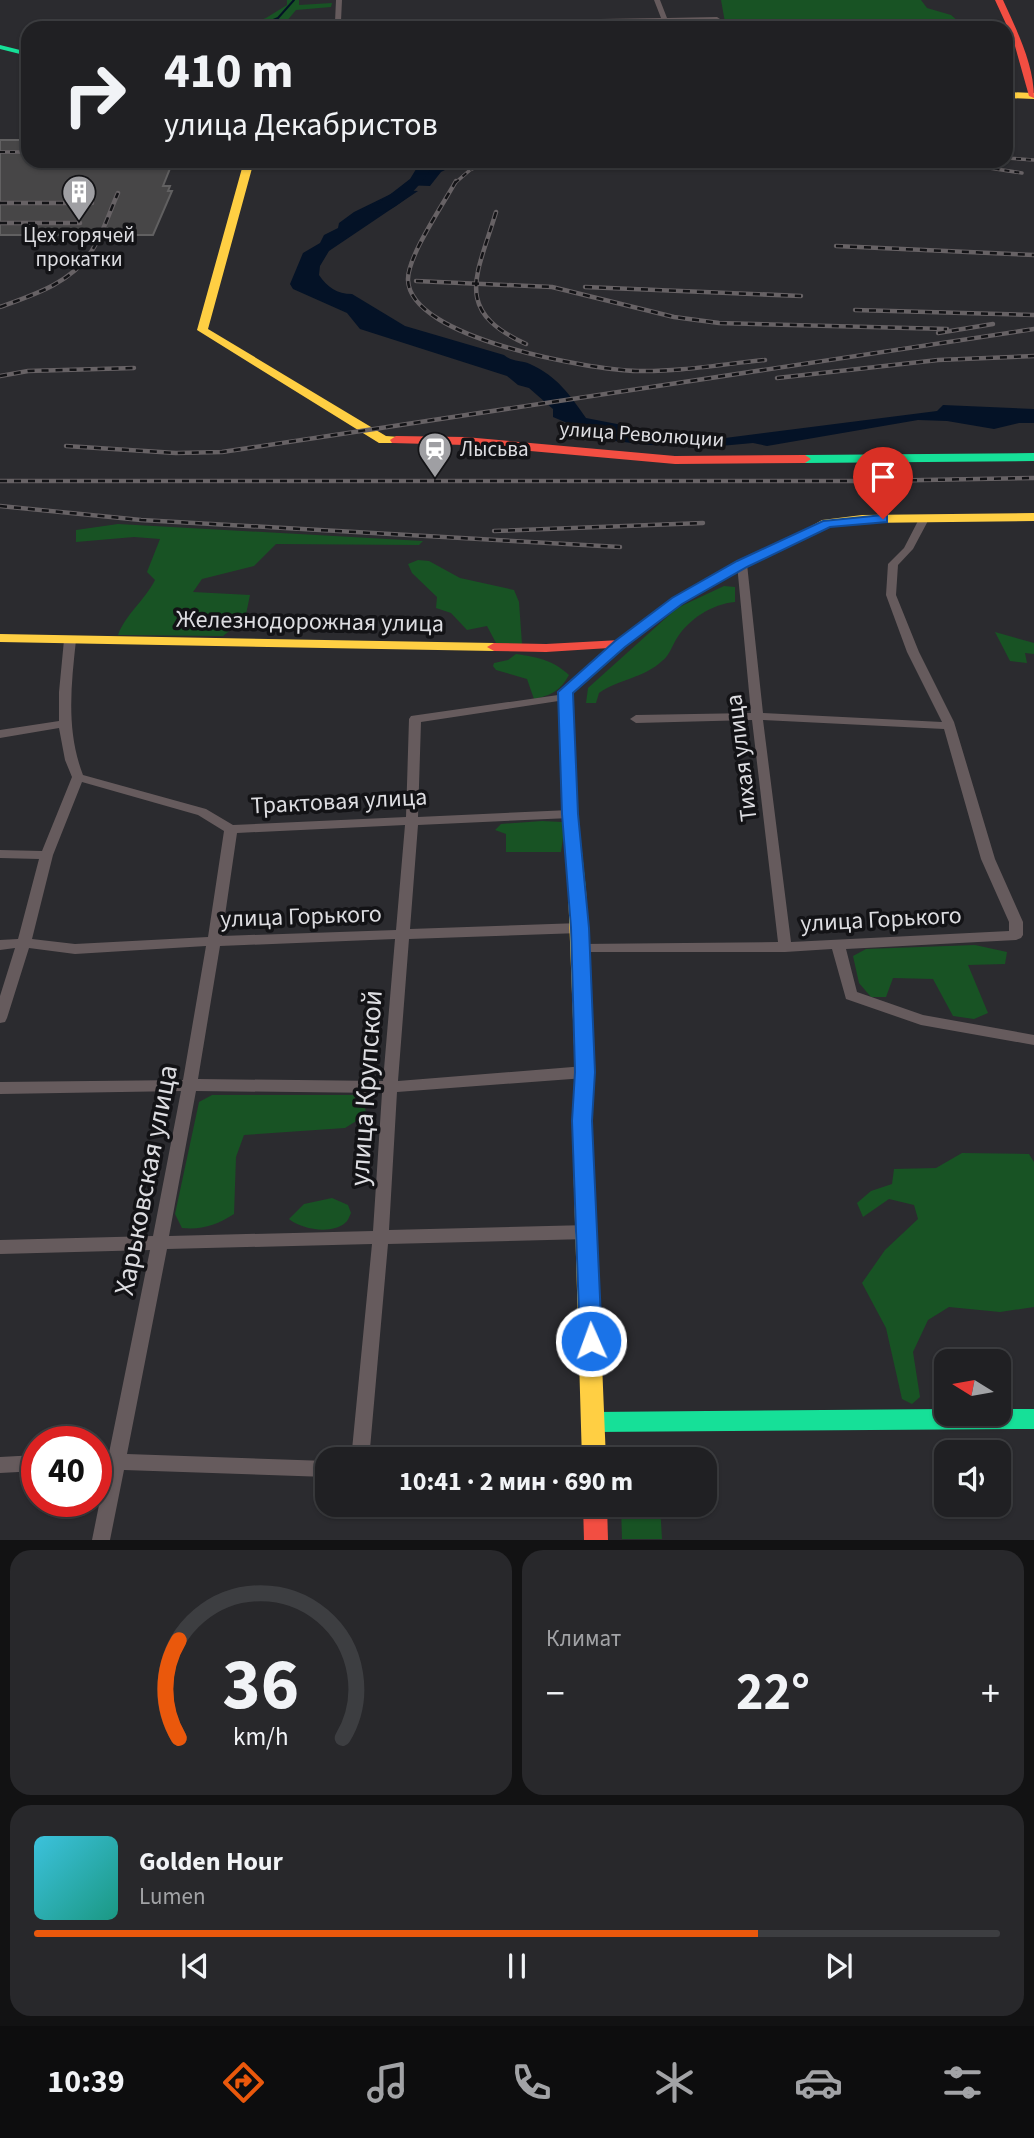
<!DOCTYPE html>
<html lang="ru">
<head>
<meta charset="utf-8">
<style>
  :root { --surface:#202023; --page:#28282b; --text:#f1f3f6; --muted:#a2a3a6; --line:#3d3e41; --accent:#ea580c }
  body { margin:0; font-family:"Source Sans 3",sans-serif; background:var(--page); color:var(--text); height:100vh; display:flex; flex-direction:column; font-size:26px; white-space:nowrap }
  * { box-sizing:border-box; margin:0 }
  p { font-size:23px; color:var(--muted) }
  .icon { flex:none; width:38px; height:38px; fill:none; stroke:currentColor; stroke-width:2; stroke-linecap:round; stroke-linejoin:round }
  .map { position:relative; height:1540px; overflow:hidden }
  .side { display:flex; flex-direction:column; gap:10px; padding:10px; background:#121213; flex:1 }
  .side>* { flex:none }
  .guide { position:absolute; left:21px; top:21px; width:992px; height:147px; border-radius:21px; box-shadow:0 2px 5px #0004,0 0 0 2px var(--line); background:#202023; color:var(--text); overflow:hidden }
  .needle { width:46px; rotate:281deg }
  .tools { position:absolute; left:934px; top:1349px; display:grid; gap:14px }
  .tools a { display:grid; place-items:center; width:77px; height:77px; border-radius:14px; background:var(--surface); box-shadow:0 2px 5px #0004,0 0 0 2px var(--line); font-size:35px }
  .speed { position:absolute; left:21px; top:1426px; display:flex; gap:14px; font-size:35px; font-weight:700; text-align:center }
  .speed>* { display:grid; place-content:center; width:91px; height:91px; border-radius:50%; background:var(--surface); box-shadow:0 2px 5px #0004,0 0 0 2px var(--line); line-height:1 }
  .speed .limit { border:10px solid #d22; background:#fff; color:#111 }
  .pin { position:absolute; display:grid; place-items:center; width:60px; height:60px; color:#fff; margin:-72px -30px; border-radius:50% 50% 50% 0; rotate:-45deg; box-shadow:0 0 7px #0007 }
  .pin .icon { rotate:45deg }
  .me { position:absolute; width:77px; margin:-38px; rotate:358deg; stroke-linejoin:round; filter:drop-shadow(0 0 5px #0008) }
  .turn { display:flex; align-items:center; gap:24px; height:147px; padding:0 28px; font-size:32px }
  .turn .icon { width:91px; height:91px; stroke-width:2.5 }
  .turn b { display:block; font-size:49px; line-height:60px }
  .big { font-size:52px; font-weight:700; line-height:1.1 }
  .side .widget { flex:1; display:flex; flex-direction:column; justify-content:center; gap:10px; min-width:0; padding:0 24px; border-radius:21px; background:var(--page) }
  .side .dial { align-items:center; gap:0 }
  .dial svg { height:182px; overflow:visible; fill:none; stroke:var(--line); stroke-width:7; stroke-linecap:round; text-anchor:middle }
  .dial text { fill:var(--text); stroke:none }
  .song { display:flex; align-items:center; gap:21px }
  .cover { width:84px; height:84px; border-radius:10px; background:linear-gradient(135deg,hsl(190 70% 55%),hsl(170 70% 35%)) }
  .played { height:7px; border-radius:4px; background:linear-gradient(90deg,var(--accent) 75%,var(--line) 75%) }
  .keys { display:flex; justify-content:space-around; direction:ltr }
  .heat { display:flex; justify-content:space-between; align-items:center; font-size:38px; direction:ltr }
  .side .tiles { flex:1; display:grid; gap:10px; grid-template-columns:1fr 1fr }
  .widget:last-child { grid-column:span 2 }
  .trip { position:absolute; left:315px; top:1447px; width:402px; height:70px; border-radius:21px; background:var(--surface); box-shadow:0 2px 5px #0004,0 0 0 2px var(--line); font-weight:700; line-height:70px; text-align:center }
  .dock { display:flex; height:112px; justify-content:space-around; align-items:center; background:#0d0d0e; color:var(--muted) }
  .dock .icon { width:49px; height:49px }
  .dock .on { color:var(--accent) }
  .dock b { font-size:32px; color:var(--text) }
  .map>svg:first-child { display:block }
</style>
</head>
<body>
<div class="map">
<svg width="1034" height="1540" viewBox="0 0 1034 1540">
  <rect width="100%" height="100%" fill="#2b2b2f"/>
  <g fill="#185324">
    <polygon points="287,0 299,0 299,5 332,3 331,7 296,10 281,28 238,28 266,18 287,5"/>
    <polygon points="721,0 921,0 927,8 951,15 966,28 942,28 936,22 884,21 886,28 726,28"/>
    <path d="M118,524L423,541L419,545L276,544L254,566L202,579L193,592L250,595L245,619L223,636L118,635C125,615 145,600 155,580L147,572L160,539L134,537L76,542V530Z"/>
    <polygon points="418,560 429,561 460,578 514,590 519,602 522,644 496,643 487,626 467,630 451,613 436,608 437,597 412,573 408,564"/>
    <path d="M724,586L735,587V602C712,604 689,619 677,638C672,646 669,656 662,661C644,678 619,679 599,693L596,703H586L588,688L677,608Z"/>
    <polygon points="995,632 1034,643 1034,654 1025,653 1027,663 1010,661"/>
    <path d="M516,654C537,657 553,660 569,675C560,691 552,695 534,699L527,679L496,670L493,666L494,663L508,660Z"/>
    <polygon points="542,821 562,822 564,831 561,852 506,852 506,834 495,830 501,824"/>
    <polygon points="975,945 1007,952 1005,964 968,965 988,1013 974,1019 953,1016 933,979 893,978 886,997 871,997 859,983 853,956 866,949"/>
    <path d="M212,1095H364L366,1115L345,1128L244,1135L236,1157L234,1214C217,1225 202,1230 182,1228L175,1214L199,1102Z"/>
    <polygon points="962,1153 1029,1154 1034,1162 1034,1307 1000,1312 949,1307 928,1320 913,1352 920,1397 912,1404 902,1399 886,1328 862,1283 885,1250 918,1219 914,1205 889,1199 863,1217 857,1203 871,1191 892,1184 894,1169 936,1168"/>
    <path d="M332,1198L348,1205L351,1213C349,1217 348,1221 345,1223C331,1235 301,1229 289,1219L304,1204Z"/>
    <polygon points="621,1505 660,1505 662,1539 622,1539"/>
  </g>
  <g fill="#041226">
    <polygon points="421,161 454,161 453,166 441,172 430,186 403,185 413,177"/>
    <path d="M399,190L418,191L329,251L320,266L319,275C327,287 337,294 352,294L405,326L504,355C512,362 520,360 530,364C558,377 569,394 586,418L648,430L725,438L937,411L943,405L1034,409V423H1019L994,429L947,421L918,420L767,446L753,443L720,446L648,445L607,440L553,417V409L529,388L518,385L507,376L360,329L347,313L293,289L290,284L303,253L320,243L324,235L338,228L339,223L354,212Z"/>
  </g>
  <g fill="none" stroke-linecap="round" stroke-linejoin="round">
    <polyline stroke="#041226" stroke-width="2" points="254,28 278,18 294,0"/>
    <path fill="#041226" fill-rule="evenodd" d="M421,161H435C427,179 396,216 375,212V206L410,179Z"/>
  </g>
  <polygon fill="#474647" stroke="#616061" stroke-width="2" points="0,140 28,140 28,161 173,161 163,186 170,186 168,191 172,191 153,235 0,235"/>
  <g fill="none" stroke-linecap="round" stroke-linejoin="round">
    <g fill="#665b5d" fill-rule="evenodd">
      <polygon points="336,0 342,0 341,21 348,23 661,18 654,0 660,0 667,18 717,17 720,19 717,21 668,22 671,28 665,28 663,22 347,27 335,22"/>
      <path d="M924,516L929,519L913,549L898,565L896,595L919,652L954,722L995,859L1023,922V935L1021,938L1016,940L846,949L857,992L923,1015L1034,1035V1045L921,1025L846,999L832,949L785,952H575L573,949L575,946L580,944L778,942L752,720L636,723L630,719L636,715L751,713L737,564L742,561L747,564L763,713L942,722L907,652L886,595L888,564L904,548L919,519ZM763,720L944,729L981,859L1009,922V931L791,942Z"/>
      <path d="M70,637L76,640C71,686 66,731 83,775L206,809L233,825L406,817L409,719L411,716L565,694L569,695L571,697L565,700L421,722L418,817L570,810L576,814L570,818L418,825L410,929L580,923L585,925L587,928L585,931L580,933L409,939L398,1081L585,1066L590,1068L592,1072L590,1076L585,1078L397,1092L389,1230L588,1225L594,1227L596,1232L594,1237L588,1239L388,1244L369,1460H351L372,1244L167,1249L127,1454L327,1461V1477L124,1470L110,1540H92L106,1470L96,1469V1453H109L150,1250L0,1254V1240L153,1236L181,1091L0,1094V1082L183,1080L206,946L75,954L29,948L7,1018L5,1022L0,1023V996L15,948L0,950V940L18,939L39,859L0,858V850L42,851L72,777L65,760L59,728L0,738V730L59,721V692L64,640ZM82,782L198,815L224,831L208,937L75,944L32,939L53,855ZM405,825L396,930L222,936L237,833ZM395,939L383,1081L198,1079L220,946ZM196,1091L382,1093L373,1231L169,1236Z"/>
      <polygon points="37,1455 37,1471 0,1473 0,1457"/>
    </g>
    <g fill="#16e098" fill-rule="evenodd">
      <polygon points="0,45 28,52 28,56 0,49"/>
      <polygon points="1034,453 1034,461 805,463 799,459 805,455"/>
      <polygon points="808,528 815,532 813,535 731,575 684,603 639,635 573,693 578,814 586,890 577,896 571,894 568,890 562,814 558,692 615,641 674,597 738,561"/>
      <polygon points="947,1409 947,1414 999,1414 999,1409 1034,1409 1034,1429 594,1432 586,1429 583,1422 586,1415 594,1412"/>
    </g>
    <g fill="#ffcf43" fill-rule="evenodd">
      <polygon points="1006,92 1034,93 1034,99 1006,98"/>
      <polygon points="244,161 254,161 208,329 386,436 400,437 400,443 379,443 197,330"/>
      <polygon points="1034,513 1034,521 862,523 830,527 808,536 801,532 822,520 862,515"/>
      <polygon points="0,634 494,643 501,647 494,651 0,642"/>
      <polygon points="577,884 586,890 595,1072 592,1121 606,1460 582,1460 572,1121 575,1072 568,890"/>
    </g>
    <g fill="#f24e42" fill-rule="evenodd">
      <path d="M995,0H1003C1017,31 1034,64 1034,98L1029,96L1013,39Z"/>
      <polygon points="396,436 465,437 675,456 805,455 811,459 805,463 675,464 465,445 392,443 390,440"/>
      <polygon points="620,640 627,644 625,647 546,652 494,651 487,647 494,643 546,644"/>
      <polygon points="583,1505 607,1505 608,1540 584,1540"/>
    </g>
    <g stroke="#676265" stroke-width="3.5">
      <g id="rail-far1">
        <polyline points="0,152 28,152"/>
        <polyline points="1006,158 1034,160"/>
        <polyline points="905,161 963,164 1022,173"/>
        <polyline points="455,183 470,170 490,161"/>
      </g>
    </g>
    <g stroke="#676265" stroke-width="4.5">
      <g id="rail">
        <path d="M456,181C444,203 407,257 408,280C410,339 592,370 638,371C680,372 723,364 765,360"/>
        <polyline points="0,203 92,203"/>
        <path d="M496,212C477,276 452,310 526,344"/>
        <polyline points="0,223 80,223"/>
        <polyline points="836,246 1034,255"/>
        <polyline points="416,281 552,287 674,317 719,323 947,329"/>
        <polyline points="585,287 801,296"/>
        <path d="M0,307C33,295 71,283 91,252C103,234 109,213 118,193"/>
        <polyline points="855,310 1034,315"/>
        <polyline points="938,333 993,324"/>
        <polyline points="0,376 28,371 134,368"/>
        <polyline points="777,378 938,360 1034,356"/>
        <polyline points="66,446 176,453 222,452 1034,329"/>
        <polyline points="0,481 870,481 1034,478"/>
        <polyline points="0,506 141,520 620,547"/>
        <polyline points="494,531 703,523"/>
      </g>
    </g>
    <use href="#rail-far1" stroke="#131316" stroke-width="2" stroke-dasharray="5" stroke-linecap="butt"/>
    <use href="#rail" stroke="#131316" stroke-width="2.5" stroke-dasharray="7" stroke-linecap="butt"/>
  </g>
  <polygon fill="#1a73e8" stroke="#114b97" stroke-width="2" points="883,515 887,516 887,522 830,527 747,567 682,604 625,647 573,693 578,814 589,928 595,1072 592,1121 602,1341 599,1347 591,1350 583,1347 580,1341 572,1121 575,1072 571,928 562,814 558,692 615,641 672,598 737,561 823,521"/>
  <defs>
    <g id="building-pin" transform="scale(1.75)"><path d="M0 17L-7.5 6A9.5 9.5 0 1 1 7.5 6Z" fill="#9f9fa3" stroke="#131316"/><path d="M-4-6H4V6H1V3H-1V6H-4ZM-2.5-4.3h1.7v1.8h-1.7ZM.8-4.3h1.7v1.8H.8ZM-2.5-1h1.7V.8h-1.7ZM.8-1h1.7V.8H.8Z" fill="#fff"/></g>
    <g id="station-pin" transform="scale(1.75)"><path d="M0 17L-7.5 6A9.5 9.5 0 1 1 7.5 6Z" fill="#9f9fa3" stroke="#131316"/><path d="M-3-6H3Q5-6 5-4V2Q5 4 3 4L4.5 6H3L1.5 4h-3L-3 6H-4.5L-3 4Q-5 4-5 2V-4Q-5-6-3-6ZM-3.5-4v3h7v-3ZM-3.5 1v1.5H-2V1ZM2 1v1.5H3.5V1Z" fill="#fff"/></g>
  </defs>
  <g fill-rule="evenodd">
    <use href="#building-pin" x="79" y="192"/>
    <use href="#station-pin" x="435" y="449"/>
  </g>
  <g text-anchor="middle" stroke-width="7" stroke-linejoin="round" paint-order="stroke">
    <g font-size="21" fill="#dddde1" stroke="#131316">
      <text x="79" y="242">Цех горячей<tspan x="79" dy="24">прокатки</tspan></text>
      <text x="460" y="456" text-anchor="start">Лысьва</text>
    </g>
    <g font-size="21" fill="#dddde1" stroke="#131316">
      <text transform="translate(642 434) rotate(4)" y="7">улица Революции</text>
    </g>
    <g font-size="24" fill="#dddde1" stroke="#131316">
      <text transform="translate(310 621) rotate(1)" y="8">Железнодорожная улица</text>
      <text transform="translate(741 758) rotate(-97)" y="8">Тихая улица</text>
      <text transform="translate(339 801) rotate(-3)" y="8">Трактовая улица</text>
      <text transform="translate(301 916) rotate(-2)" y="8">улица Горького</text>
      <text transform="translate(881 919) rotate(-3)" y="8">улица Горького</text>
    </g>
    <g font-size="28" fill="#dddde1" stroke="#131316">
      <text transform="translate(365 1088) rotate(-86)" y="10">улица Крупской</text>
      <text transform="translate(145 1180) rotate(-79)" y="10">Харьковская улица</text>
    </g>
  </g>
</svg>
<div class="tools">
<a><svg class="needle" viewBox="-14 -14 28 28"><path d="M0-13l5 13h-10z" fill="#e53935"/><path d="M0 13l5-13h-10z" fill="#a2a3a6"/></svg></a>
<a><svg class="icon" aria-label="sound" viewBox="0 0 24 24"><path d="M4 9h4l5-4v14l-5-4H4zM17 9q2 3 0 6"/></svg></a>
</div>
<div class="speed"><div class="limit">40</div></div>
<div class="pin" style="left:883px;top:519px;background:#d93025"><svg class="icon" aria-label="arrive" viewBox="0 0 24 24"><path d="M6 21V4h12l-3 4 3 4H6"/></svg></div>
<svg class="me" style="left:591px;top:1341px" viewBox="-20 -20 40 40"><circle r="17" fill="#1a73e8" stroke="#fff" stroke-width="3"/><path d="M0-11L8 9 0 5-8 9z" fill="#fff"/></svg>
<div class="trip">10:41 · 2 мин · 690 m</div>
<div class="guide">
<div class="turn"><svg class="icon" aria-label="right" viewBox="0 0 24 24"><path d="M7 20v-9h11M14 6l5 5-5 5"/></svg><div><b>410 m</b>улица Декабристов</div></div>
</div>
</div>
<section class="side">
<div class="tiles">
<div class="widget dial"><svg viewBox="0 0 100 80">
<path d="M14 69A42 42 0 1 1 86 69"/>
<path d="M14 69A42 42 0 0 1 14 26" stroke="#ea580c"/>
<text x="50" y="56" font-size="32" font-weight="700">36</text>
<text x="50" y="72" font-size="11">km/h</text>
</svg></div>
<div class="widget"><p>Климат</p>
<div class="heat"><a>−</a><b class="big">22°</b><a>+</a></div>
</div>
<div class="widget">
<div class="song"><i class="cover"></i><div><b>Golden Hour</b><p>Lumen</p></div></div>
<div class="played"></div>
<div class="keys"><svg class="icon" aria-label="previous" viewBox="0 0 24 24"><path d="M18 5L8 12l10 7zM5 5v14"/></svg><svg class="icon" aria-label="pause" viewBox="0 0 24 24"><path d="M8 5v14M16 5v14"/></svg><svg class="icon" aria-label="next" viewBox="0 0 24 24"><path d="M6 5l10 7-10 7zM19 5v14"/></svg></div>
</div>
</div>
</section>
<nav class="dock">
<b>10:39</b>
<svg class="icon on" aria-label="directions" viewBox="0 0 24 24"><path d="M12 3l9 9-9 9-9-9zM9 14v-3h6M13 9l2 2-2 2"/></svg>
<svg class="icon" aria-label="music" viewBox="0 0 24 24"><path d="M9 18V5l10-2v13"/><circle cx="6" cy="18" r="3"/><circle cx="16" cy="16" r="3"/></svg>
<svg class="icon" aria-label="phone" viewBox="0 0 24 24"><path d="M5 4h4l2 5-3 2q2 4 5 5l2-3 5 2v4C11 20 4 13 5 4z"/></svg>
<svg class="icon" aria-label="climate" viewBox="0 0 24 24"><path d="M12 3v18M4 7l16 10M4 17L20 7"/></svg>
<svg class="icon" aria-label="car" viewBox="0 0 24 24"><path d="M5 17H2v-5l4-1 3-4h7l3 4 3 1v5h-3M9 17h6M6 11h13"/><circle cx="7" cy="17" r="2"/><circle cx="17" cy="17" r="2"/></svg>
<svg class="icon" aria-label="filters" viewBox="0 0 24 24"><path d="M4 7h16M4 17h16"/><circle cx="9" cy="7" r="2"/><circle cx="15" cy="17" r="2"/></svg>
</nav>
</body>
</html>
